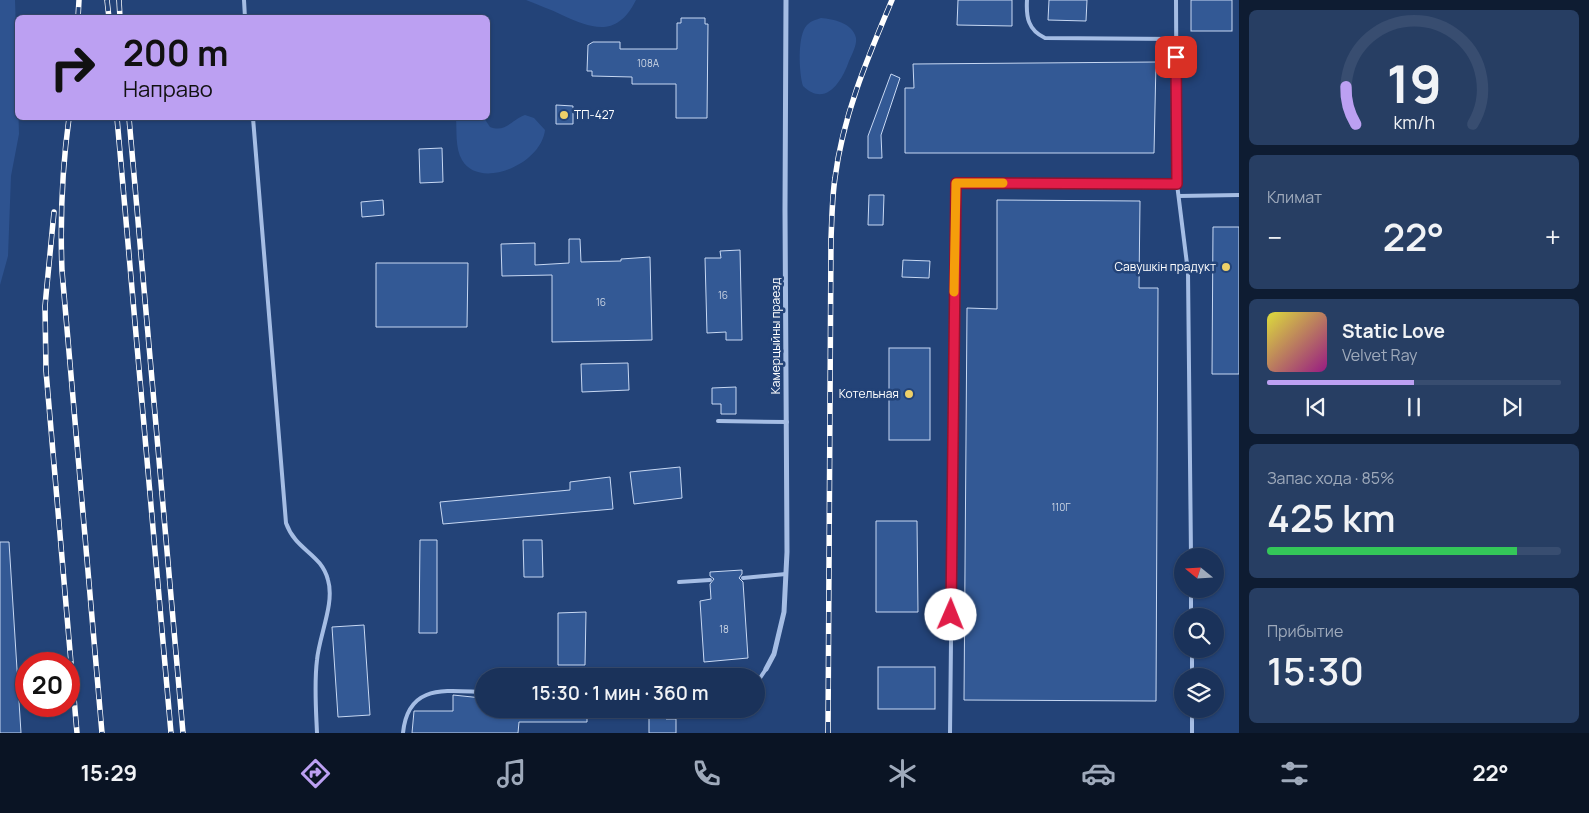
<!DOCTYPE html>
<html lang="ru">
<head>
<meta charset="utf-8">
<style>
  :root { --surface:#1a325a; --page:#273e63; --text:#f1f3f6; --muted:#9faabb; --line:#384d70; --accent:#bca0f2 }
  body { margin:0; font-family:Manrope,sans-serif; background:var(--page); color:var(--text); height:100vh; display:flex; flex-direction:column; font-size:19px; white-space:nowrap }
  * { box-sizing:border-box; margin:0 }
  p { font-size:16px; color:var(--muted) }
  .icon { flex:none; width:28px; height:28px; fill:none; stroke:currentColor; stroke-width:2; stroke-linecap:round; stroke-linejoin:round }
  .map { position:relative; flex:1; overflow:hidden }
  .side { display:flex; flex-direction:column; gap:10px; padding:10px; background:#0e1c32; width:350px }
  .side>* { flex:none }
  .top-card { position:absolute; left:15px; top:15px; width:475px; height:105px; border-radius:8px; box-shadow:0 1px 4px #0004,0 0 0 1px var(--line); background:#bca0f2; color:#111; overflow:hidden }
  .needle { width:32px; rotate:288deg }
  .buttons { position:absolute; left:1174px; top:548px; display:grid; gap:10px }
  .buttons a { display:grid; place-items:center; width:50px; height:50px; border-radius:50%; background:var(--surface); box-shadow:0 1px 4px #0004,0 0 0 1px var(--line); font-size:25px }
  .speed { position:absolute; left:15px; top:652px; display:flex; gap:10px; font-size:25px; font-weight:700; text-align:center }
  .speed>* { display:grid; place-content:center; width:65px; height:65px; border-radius:50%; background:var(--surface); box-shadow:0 1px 4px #0004,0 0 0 1px var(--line); line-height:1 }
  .speed .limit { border:8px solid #d22; background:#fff; color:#111 }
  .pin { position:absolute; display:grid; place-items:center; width:42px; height:42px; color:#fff; margin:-21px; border-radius:10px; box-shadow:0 2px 8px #0006 }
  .me { position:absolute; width:55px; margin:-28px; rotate:1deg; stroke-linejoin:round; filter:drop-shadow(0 0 4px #0008) }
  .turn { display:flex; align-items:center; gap:18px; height:105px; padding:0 25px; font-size:22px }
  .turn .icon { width:65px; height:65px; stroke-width:2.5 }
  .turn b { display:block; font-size:35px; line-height:42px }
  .big { font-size:38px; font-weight:600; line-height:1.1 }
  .side .widget { flex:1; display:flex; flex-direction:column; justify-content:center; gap:8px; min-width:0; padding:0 18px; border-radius:8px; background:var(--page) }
  .side .dial { align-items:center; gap:0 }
  .dial svg { height:130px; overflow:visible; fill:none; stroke:var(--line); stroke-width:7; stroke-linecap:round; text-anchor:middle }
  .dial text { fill:var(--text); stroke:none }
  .song { display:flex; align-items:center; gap:15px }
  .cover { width:60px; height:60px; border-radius:8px; background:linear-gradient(135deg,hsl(60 70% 55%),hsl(310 70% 35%)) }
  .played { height:5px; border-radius:2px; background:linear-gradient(90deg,var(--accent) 50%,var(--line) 50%) }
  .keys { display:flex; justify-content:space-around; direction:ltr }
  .heat { display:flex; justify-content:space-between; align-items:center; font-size:28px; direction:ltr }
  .charge { height:8px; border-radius:4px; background:linear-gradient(90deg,#34c759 85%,var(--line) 0) }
  .trip { position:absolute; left:475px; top:668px; width:290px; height:50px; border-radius:25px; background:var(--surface); box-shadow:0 1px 4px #0004,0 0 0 1px var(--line); font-weight:600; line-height:50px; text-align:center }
  .tab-bar { display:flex; height:80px; justify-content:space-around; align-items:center; background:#0a1424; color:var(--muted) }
  .tab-bar .icon { width:35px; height:35px }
  .tab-bar .current { color:var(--accent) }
  .tab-bar b { font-size:22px; color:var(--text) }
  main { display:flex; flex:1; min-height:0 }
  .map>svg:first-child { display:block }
</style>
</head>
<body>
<main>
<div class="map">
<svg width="1239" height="733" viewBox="0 0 1239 733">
  <rect width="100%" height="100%" fill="#234378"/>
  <g fill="#2e5390">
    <polygon points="0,0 15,0 19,134 11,176 8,256 0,285"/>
    <path d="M526,0H636C617,38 593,29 562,15C550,9 538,5 526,0Z"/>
    <path d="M821,18C833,19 853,23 856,38C857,45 852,54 849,61C842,81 826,108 803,86C799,73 797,35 807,25C811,21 815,20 821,18Z"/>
    <path d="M525,115L534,118L545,130C541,165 479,190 462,160C455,148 457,131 456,118H484L490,127C506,133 511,120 525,115Z"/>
  </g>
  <g fill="#335995" stroke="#c7d8f3">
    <polygon points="958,0 1012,0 1012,26 957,25"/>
    <polygon points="1049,0 1087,0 1086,21 1048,20"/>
    <rect x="1191" y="0" width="41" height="31"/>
    <polygon points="681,18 705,18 705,24 708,24 707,118 676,118 676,84 632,84 632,77 592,76 592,71 587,71 588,45 593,42 620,42 620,49 677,49 677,23 681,23"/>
    <polygon points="1156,62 1154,153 905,153 905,88 914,88 913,64"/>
    <polygon points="891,74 900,78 881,135 882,158 868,158 868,136"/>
    <polygon points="556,105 573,106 573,124 556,124"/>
    <polygon points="442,148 443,182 420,183 419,149"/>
    <polygon points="869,195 884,195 883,225 868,225"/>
    <polygon points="383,200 384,215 362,217 361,202"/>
    <polygon points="997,200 1140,201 1139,288 1158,288 1156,701 964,700 967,308 997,309"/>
    <polygon points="1213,227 1239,227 1239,374 1212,374"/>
    <polygon points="569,239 580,239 581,262 621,261 621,259 650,257 652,340 552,342 552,275 502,276 501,244 535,243 535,265 569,263"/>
    <polygon points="740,250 742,340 726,340 726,332 707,333 705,258 721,258 720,251"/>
    <polygon points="903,260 930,261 929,278 902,277"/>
    <polygon points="376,263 468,263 467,327 376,327"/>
    <rect x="889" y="348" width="41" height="92"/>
    <polygon points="628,363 629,390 582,392 581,364"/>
    <polygon points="736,387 736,414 721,414 721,404 712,404 712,388"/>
    <polygon points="680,467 682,498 634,504 630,472"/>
    <polygon points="610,477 613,509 443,524 440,502 570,490 570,482"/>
    <polygon points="876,521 917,521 918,612 876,612"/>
    <polygon points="420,540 437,540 437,633 419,633"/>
    <polygon points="523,540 542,540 543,577 524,577"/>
    <polygon points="0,542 9,542 21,733 0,733"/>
    <polygon points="742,570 742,574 739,578 743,582 748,658 704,662 700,601 711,599 710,584 714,579 710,576 710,572"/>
    <polygon points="586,612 585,665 558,665 558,613"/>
    <polygon points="364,625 370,715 338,717 332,627"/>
    <rect x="878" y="667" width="57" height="42"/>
    <polygon points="453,695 482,698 482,709 587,709 587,722 519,722 518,733 412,733 414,711 453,711"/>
    <polygon points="649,709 666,709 666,719 676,719 676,733 649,733"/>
  </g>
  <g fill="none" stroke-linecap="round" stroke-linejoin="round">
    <g stroke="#a5bde4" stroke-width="4">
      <polyline points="244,0 245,18"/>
      <path d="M1027,0C1026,17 1028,30 1045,38L1176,39"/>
      <polyline points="1176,0 1177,184"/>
      <path d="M253,118L286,523C296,551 321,553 328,580C335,603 319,636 317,660C314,684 316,709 317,733"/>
      <polyline points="1179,196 1239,195"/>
      <polyline points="718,421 787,422"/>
      <polyline points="743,578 786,574"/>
      <polyline points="679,582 710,580"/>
      <polyline points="1191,589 1191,616"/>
      <polyline points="1192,649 1192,676"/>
      <polyline points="756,684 766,669"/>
      <polyline points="1192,709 1192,733"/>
      <path d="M403,733C408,683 446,691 484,692"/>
      <polyline points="950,733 956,183 1177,184 1188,272 1191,556"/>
    </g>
    <polyline stroke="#a5bde4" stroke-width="5" points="766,669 774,654 784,612 787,552 785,210 786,0"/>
    <g stroke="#fff" stroke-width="5.5">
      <g id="rail">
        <polyline points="107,0 109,18"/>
        <polyline points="119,0 120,18"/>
        <polyline points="78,18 79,0"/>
        <path d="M69,118C62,169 60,219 62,271L102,733"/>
        <polyline points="117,118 171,733"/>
        <polyline points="129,118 183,733"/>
        <polyline points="54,212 45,306 46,371 77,733"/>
        <path d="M828,733L831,239C832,218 832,198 835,178C843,115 868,57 892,0"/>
      </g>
    </g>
    <use href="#rail" stroke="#234378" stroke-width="4" stroke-dasharray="11" stroke-linecap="butt"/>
  </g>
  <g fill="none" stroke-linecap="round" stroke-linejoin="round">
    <g stroke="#92132f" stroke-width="12">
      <polyline id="route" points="951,615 956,183 1177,184 1176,57"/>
    </g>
    <use href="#route" stroke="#e11d48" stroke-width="9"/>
    <polyline stroke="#f59e0b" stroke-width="9" points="954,292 956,183 1003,183"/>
  </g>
  <g fill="#eed068" stroke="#234378" stroke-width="2">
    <circle cx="564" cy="115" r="5"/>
    <circle cx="1226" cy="267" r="5"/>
    <circle cx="909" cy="394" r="5"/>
  </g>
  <g text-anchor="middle" stroke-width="5" stroke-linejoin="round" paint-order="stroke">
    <g font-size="10" fill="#ccd6e4">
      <text x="648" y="67">108А</text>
      <text x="723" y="299">16</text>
      <text x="601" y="306">16</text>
      <text x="1061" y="511">110Г</text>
      <text x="724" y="633">18</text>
    </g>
    <g font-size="12" fill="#fff" stroke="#234378" text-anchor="end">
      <text x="574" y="119" text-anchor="start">ТП-427</text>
      <text x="1216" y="271">Савушкін прадукт</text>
      <text x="899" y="398">Котельная</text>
    </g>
    <g font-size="12" fill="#fff" stroke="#234378">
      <text transform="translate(776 336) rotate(-90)" y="4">Камерцыйны праезд</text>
    </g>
  </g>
</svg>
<div class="buttons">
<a><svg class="needle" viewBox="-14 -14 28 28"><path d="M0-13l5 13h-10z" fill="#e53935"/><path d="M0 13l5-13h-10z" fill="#9faabb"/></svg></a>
<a><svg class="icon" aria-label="search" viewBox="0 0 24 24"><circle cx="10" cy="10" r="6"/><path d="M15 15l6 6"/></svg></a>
<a><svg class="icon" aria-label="layers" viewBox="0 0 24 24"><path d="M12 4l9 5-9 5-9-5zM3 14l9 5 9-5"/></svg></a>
</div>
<div class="speed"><div class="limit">20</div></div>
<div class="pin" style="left:1176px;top:57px;background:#d93025"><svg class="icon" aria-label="arrive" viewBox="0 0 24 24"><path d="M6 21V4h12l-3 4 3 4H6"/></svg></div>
<svg class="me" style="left:951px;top:615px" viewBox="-20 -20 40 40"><circle r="19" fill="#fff"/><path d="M0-13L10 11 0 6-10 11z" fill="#e11d48"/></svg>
<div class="trip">15:30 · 1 мин · 360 m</div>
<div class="top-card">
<div class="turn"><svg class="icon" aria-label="right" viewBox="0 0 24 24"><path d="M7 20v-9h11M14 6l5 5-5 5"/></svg><div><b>200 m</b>Направо</div></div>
</div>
</div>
<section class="side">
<div class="widget dial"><svg viewBox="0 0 100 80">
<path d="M14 69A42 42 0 1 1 86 69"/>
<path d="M14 69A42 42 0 0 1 8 46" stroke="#bca0f2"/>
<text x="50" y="56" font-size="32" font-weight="700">19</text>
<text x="50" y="72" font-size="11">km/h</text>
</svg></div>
<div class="widget"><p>Климат</p>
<div class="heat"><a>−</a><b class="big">22°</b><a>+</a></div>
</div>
<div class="widget">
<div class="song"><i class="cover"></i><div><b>Static Love</b><p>Velvet Ray</p></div></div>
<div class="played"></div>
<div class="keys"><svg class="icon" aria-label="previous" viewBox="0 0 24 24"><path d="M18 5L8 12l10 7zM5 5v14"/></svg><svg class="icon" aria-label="pause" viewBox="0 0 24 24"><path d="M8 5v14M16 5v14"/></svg><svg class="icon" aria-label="next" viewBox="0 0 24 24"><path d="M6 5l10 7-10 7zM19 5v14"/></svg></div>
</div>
<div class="widget"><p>Запас хода · 85%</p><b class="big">425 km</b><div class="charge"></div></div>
<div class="widget"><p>Прибытие</p><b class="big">15:30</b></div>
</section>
</main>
<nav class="tab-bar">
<b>15:29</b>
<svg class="icon current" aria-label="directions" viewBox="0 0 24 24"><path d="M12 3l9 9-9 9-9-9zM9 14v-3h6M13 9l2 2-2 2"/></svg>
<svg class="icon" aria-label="music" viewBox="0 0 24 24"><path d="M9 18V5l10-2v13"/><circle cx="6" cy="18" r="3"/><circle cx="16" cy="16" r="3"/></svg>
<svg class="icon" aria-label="phone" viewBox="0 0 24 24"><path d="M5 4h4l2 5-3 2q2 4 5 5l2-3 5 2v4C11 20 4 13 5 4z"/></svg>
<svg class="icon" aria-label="climate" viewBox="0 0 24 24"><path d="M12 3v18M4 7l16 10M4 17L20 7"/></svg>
<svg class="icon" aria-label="car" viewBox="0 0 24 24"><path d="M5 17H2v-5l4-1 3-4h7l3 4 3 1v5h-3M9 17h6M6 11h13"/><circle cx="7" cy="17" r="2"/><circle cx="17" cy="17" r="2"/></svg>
<svg class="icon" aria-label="filters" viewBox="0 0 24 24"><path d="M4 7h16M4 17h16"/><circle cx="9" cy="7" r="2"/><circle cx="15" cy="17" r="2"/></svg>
<b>22°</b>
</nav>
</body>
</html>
